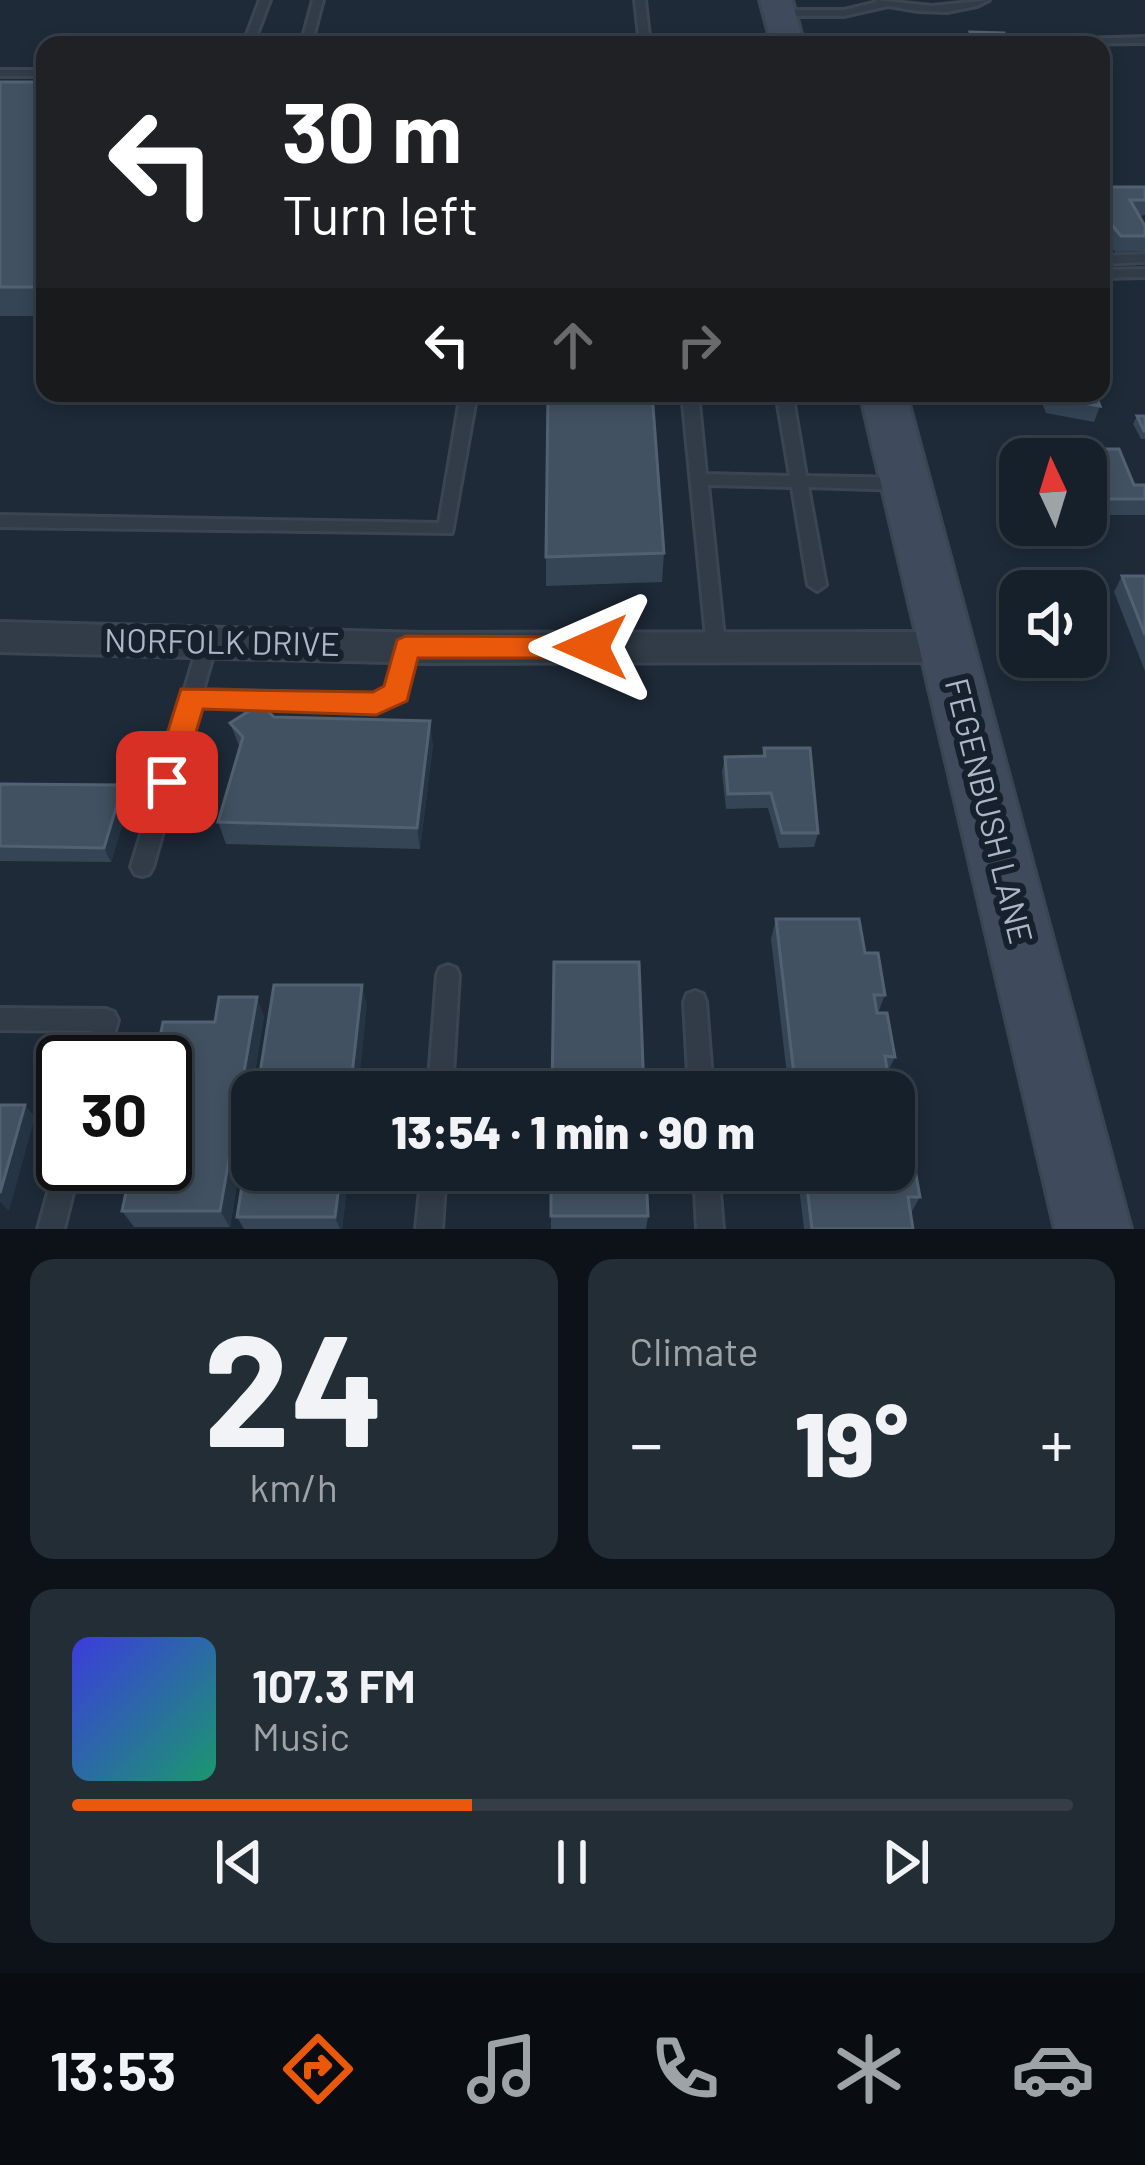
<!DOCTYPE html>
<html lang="en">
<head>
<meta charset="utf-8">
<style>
  :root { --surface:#16202a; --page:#232d36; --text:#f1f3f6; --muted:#9ea3a8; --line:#353e47; --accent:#ea580c }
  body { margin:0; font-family:Barlow,sans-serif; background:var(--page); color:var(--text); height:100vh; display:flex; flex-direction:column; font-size:45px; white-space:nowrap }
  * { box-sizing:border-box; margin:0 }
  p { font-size:39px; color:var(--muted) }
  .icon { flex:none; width:66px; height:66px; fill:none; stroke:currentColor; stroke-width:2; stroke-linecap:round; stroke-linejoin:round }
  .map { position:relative; height:1229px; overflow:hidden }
  .sheet { display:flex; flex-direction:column; gap:30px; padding:30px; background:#0c1217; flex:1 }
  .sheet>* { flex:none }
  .top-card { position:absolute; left:36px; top:36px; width:1074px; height:366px; border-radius:24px; box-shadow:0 6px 18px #0003,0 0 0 3px var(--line); background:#202124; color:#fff; overflow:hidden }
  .needle { width:78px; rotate:356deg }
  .fabs { position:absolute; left:999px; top:438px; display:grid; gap:24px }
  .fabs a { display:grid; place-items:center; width:108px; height:108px; border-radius:24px; background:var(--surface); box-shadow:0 6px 18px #0003,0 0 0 3px var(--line); font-size:60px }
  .speed { position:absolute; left:36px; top:1035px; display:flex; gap:24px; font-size:60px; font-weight:700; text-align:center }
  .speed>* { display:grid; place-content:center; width:156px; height:156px; border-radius:50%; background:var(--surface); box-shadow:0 6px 18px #0003,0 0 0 3px var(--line); line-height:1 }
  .speed .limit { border:6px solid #111; border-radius:18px; background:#fff; color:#111 }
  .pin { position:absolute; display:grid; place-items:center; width:102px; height:102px; color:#fff; margin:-51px; border-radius:24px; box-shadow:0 6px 18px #0006 }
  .me { position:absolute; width:132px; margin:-66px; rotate:270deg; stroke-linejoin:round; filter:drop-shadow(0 0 9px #0008) }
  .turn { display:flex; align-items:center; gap:42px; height:252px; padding:0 48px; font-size:54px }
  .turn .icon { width:156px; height:156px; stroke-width:2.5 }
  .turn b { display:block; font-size:84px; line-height:102px }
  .lanes { display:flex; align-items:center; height:114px; padding:0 48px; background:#0003; justify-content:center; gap:60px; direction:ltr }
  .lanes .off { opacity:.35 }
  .big { font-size:90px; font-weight:800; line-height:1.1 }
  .sheet .tile { flex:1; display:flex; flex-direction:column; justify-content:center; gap:18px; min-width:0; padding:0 42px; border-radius:24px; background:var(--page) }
  .sheet .dial { align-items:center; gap:0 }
  .dial b { font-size:156px; line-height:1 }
  .song { display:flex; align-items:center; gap:36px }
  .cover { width:144px; height:144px; border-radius:18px; background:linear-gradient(135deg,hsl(240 70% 55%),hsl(160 70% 35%)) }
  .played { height:12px; border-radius:6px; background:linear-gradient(90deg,var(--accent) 40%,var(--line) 40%) }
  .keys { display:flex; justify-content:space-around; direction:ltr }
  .heat { display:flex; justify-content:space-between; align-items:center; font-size:66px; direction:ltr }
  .sheet .tiles { flex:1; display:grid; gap:30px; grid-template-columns:1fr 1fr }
  .tile:last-child { grid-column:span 2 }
  .trip { position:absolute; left:231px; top:1071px; width:684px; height:120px; border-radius:24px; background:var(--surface); box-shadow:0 6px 18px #0003,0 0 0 3px var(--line); font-weight:800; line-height:120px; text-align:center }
  .menu { display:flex; height:192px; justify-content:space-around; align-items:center; background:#090d11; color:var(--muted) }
  .menu .icon { width:84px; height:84px }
  .menu .on { color:var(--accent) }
  .menu b { font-size:54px; color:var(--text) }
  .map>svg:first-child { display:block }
</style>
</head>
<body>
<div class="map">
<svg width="1145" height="1229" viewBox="0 0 1145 1229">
  <rect width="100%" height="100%" fill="#1e2a38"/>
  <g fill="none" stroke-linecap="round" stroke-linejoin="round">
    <g stroke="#3b4552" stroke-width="6">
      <g id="lane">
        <polygon points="260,0 270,0 253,45 243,45"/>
        <polygon points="313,0 323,0 311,45 301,45"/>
        <polygon points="635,0 645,0 650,45 640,45"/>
        <polygon points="875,0 932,6 989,0 977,6 947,12 918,11 888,6 844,16 780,16 775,13 780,10 844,10 877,2"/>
        <polygon points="1145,37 1145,43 983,45 988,42"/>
        <rect x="0" y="70" width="45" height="6"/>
        <polygon points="1145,254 1145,262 1101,264 1101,256"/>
        <polygon points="1145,269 1145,277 1101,278 1101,270"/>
        <polygon points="461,393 477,393 452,533 0,527 0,515 439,523"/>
        <polygon points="682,393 698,393 706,474 790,476 776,393 792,393 806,476 904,478 912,484 904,490 808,487 826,585 817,591 808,585 792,487 708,485 725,647 723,652 709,652 707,647"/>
        <polygon points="208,635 214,637 217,642 203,690 374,695 388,689 400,642 414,642 416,647 404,698 376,711 199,705 153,867 149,874 142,876 135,874 131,867 199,642 202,637"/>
        <polygon points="448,965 456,968 459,975 452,1092 428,1092 437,975 440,968"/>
        <polygon points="695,991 703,994 706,1002 713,1092 689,1092 684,1002 687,994"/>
        <polygon points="0,1008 106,1009 114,1012 118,1020 107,1062 83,1062 92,1031 0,1030"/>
        <polygon points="63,1154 63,1164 80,1164 64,1229 38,1229 56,1164"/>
        <polygon points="422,1170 446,1170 442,1229 416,1229"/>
        <polygon points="694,1170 718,1170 723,1229 697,1229"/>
      </g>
    </g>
    <g stroke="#3b4552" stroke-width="6">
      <polygon id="street" points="0,622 424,633 948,632 962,636 968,647 962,658 948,662 424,663 0,652"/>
    </g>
    <g stroke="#3b4552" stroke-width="6">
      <g id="secondary">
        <polygon points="760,0 792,0 804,45 772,45"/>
        <polygon points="860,393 906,393 1131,1229 1055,1229"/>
      </g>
    </g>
    <use href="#lane" fill="#313c48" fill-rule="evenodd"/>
    <use href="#street" fill="#313c48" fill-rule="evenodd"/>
    <use href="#secondary" fill="#3f4b5c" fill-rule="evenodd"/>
  </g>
  <g fill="#354555">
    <rect x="0" y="82" width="45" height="234"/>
    <polygon points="1101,187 1145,187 1145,215 1139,216 1145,226 1145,251 1115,252 1101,233"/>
    <polygon points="1038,393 1095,393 1100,406 1094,422 1046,413"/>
    <polygon points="1137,416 1145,416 1145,439 1141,439 1133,424"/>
    <polygon points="1067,449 1119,449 1134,485 1145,485 1145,515 1086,515 1086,459 1063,459"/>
    <polygon points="664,553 662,582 546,586 546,557"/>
    <polygon points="1122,576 1145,576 1145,671 1114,592"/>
    <polygon points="274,717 433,744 420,849 226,844 218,822 240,748 230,723"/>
    <polygon points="764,748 818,833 814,847 779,848 768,808 726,809 722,772 725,757 762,756"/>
    <polygon points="0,784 123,785 130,800 111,862 0,861"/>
    <polygon points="776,919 865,953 885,995 878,1013 895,1057 887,1073 907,1123 899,1140 900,1147 920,1197 911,1213 913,1229 804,1229 797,1170 894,1170 894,1092 789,1092 771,939"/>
    <polygon points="264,1016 230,1227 134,1227 122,1211 215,1022"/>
    <polygon points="349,1170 342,1229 244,1229 237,1217"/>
    <polygon points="551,1170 648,1216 646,1229 551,1229"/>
  </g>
  <g fill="#263544">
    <polygon points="430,721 433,744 420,849 417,828"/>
    <polygon points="123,785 130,800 111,862 104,848"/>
    <polygon points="362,985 367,1005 358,1092 350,1092"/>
    <polygon points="257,997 264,1016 230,1227 220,1211"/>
    <polygon points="25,1105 35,1117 9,1211 0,1202 0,1193"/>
    <polygon points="341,1170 349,1170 342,1229 340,1229 335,1217"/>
  </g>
  <g fill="#425161" stroke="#526171" stroke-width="3">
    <polygon points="970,32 1004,33 1008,45 974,45"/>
    <rect x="0" y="82" width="45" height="205"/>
    <polygon points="1101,187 1145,187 1145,200 1130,200 1145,226 1145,236 1121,236 1101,212"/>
    <polygon points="548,393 652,393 664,553 546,557"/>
    <polygon points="1050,393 1095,393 1100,406 1051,397"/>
    <polygon points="1137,416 1145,416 1145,431 1144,431"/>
    <polygon points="1067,449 1119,449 1134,485 1145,485 1145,499 1086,499 1086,459 1071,459"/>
    <polygon points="1122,576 1145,576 1145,635"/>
    <polygon points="260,704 274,717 430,721 417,828 218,822 243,737 230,723"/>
    <polygon points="764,748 810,748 818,833 782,833 771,793 728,794 725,757 765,756"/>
    <polygon points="0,784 123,785 104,848 0,846"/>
    <polygon points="776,919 859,919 865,953 878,953 885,995 874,995 877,1013 887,1013 895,1057 885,1056 888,1076 899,1076 907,1123 896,1123 900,1147 911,1147 920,1197 908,1197 913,1229 812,1229 805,1170 894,1170 894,1092 796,1092"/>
    <polygon points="554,962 639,962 644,1092 552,1092"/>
    <polygon points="274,985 362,985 350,1092 257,1092"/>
    <polygon points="219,997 257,997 220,1211 122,1211 132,1164 165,1164 165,1062 155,1062 163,1022 215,1022"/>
    <polygon points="0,1105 25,1105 0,1193"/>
    <polygon points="252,1122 252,1170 341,1170 335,1217 237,1217"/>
    <polygon points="551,1170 646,1170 648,1216 551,1216"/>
  </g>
  <polygon fill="#ea580c" stroke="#983908" stroke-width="3" points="406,636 591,637 605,647 591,658 418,658 407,701 376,715 203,709 178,791 156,791 152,782 181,689 373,692 384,686 397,640"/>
  <g text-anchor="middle" stroke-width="12" stroke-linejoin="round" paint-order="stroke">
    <g font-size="33" fill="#abb7c6" stroke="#17212d">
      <text transform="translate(222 642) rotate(1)" y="12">NORFOLK DRIVE</text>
      <text transform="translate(989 811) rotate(76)" y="12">FEGENBUSH LANE</text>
    </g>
  </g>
</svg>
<div class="fabs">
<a><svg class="needle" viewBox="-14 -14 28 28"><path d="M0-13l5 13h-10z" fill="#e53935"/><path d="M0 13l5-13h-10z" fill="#9ea3a8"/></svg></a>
<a><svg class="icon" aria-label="sound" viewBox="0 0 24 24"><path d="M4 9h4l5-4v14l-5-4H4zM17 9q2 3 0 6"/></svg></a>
</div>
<div class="speed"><div class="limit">30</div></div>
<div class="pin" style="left:167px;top:782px;background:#d93025"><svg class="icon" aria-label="arrive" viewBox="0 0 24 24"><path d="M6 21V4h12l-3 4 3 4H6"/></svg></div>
<svg class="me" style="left:591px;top:647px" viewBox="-20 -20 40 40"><path d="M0-17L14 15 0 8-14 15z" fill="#ea580c" stroke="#fff" stroke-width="4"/></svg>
<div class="trip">13:54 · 1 min · 90 m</div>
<div class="top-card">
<div class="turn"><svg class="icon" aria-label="left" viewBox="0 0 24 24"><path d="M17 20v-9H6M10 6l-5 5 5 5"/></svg><div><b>30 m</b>Turn left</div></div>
<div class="lanes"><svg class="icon" aria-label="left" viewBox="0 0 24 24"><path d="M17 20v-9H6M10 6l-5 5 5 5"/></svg><svg class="icon off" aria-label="ahead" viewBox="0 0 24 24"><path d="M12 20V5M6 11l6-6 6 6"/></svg><svg class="icon off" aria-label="right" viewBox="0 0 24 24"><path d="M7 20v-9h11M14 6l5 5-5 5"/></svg></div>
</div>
</div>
<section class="sheet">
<div class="tiles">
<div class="tile dial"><b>24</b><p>km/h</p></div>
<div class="tile"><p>Climate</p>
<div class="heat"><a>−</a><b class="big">19°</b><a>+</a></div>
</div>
<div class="tile">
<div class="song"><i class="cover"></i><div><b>107.3 FM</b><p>Music</p></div></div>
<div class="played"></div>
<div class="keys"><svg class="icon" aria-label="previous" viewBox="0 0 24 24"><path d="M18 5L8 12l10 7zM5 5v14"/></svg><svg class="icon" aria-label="pause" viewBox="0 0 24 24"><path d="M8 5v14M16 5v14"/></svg><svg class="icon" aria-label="next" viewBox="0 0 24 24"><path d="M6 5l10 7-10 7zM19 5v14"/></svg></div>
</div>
</div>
</section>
<nav class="menu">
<b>13:53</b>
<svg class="icon on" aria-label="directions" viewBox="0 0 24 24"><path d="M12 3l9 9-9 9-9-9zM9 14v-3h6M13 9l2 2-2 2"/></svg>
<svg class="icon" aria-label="music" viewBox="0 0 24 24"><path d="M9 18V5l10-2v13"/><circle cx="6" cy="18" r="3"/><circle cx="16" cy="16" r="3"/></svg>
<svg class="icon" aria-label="phone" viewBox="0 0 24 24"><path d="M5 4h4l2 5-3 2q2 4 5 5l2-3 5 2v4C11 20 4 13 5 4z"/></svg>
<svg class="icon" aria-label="climate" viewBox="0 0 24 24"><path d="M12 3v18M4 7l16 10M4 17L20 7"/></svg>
<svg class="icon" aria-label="car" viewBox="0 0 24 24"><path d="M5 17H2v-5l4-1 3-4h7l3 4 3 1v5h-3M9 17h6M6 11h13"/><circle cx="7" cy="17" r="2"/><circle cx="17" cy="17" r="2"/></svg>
</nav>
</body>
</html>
